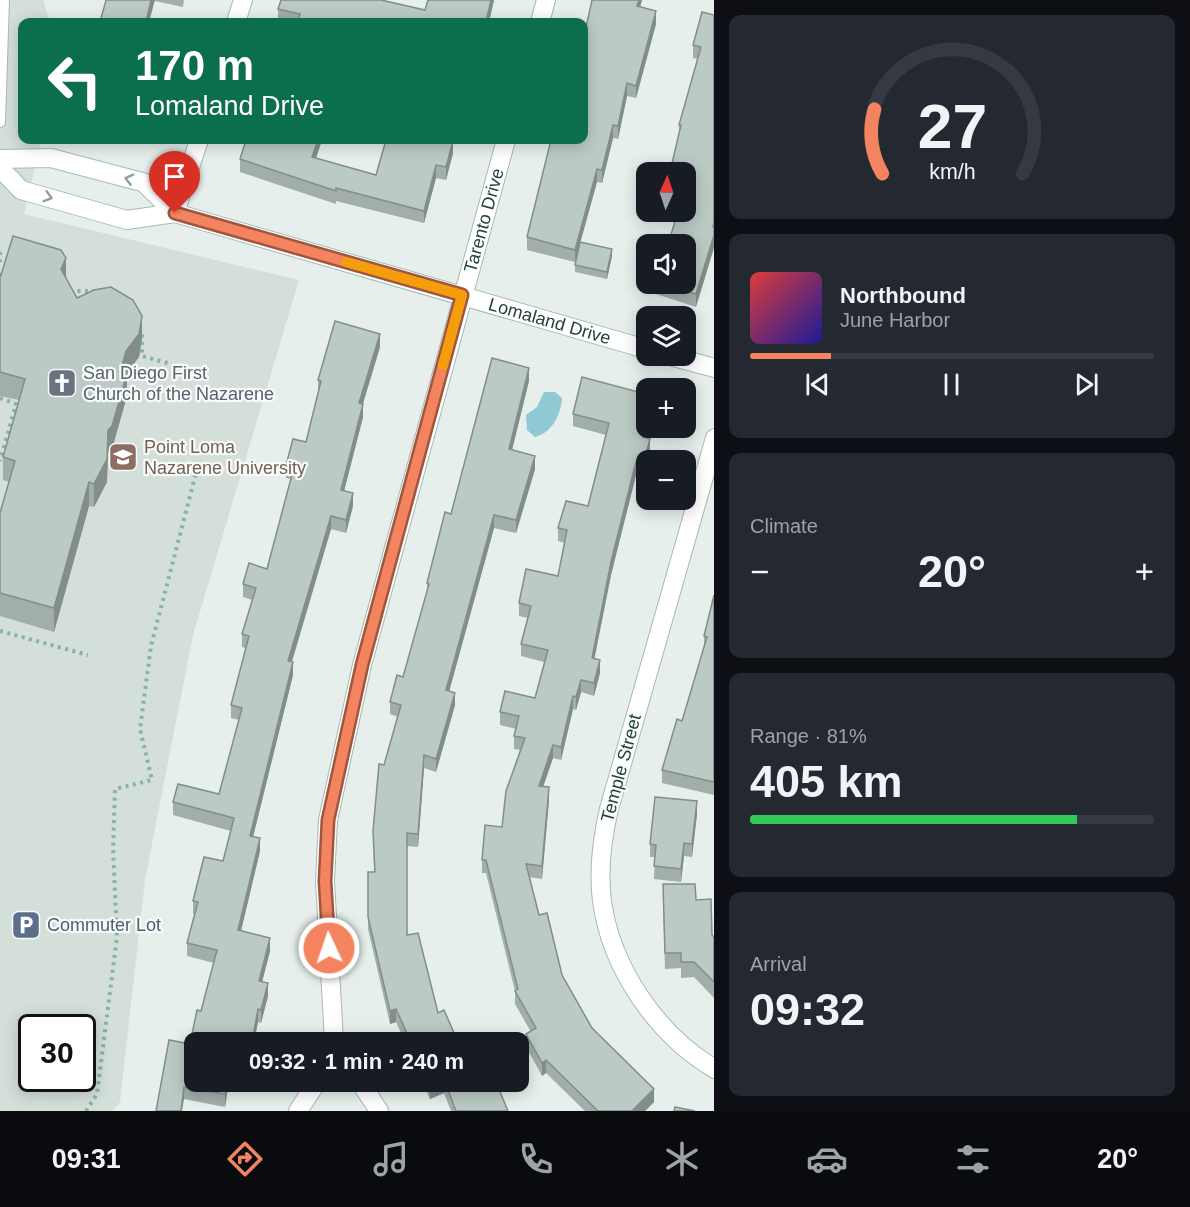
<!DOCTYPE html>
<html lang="en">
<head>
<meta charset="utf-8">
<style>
  :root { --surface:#171b24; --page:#242831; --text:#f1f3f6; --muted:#9ea1a6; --line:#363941; --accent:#f4845f }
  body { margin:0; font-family:Arial,sans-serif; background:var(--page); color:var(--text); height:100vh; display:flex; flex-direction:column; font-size:22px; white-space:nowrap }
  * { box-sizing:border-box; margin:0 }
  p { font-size:20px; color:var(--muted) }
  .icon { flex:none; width:33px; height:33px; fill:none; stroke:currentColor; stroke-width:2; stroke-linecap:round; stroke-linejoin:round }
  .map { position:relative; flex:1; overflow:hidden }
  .drawer { display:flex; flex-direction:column; gap:15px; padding:15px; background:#0d0f14; width:476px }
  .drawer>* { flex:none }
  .guide { position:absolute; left:18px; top:18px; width:570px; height:126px; border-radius:12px; box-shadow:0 3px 15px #0003; background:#0b6e4f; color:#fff; overflow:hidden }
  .needle { width:39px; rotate:3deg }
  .tools { position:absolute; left:636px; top:162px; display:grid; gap:12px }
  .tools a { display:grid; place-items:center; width:60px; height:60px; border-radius:12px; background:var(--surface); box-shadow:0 3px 15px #0003; font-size:30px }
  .speed { position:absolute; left:18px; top:1014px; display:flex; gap:12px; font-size:30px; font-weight:700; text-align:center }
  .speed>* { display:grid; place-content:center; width:78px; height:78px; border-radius:50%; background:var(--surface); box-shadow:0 3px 15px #0003; line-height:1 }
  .speed .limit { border:3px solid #111; border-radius:9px; background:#fff; color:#111 }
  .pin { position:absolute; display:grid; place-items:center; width:51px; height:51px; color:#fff; margin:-62px -26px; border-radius:50% 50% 50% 0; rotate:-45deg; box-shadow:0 0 6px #0007 }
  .pin .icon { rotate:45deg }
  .me { position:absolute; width:66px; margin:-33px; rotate:357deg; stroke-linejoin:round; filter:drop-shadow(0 0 4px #0008) }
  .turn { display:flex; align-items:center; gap:21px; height:126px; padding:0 18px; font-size:27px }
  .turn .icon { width:78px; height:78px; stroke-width:2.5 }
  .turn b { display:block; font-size:42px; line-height:51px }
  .big { font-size:45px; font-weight:800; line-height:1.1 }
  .drawer .card { flex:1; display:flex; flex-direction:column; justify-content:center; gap:9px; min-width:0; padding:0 21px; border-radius:12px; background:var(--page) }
  .drawer .dial { align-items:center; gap:0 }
  .dial svg { height:156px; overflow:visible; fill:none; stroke:var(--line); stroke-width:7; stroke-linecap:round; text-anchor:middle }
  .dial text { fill:var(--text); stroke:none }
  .song { display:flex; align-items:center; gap:18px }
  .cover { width:72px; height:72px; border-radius:9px; background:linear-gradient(135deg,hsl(0 70% 55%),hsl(240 70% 35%)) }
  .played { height:6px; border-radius:3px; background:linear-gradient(90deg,var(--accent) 20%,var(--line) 20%) }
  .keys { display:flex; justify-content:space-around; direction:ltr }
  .heat { display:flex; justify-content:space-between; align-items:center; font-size:33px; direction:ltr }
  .charge { height:9px; border-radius:4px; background:linear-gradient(90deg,#34c759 81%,var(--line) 0) }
  .trip { position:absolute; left:184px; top:1032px; width:345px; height:60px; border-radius:12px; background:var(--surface); box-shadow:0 3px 15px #0003; font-weight:800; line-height:60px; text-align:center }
  .tab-bar { display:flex; height:96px; justify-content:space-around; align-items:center; background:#090b0e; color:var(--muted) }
  .tab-bar .icon { width:42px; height:42px }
  .tab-bar .on { color:var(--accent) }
  .tab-bar b { font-size:27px; color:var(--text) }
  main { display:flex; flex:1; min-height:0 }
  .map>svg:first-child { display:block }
</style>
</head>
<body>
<main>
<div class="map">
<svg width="715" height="1111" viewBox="0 0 715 1111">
  <rect width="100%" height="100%" fill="#e6efeb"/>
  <path fill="#d4dfda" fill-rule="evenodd" d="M0,0H43L50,22H22V140H41L24,214L299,280L193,635L145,880L120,1102L112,1111H0ZM32,1028H82V1078H32Z"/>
  <path fill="#8ec9d4" d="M544,392H555L562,398C561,414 552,433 535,437L527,430L526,415L537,407Z"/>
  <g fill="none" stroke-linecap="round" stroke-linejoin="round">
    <g stroke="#a8b8b2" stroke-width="12">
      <polyline id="lane" points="0,122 4,0"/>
    </g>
    <g stroke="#a8b8b2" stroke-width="20">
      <g id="street">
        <polyline points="236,22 243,0"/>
        <polyline points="540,22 546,0"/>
        <polyline points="175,213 199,140"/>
        <path d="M715,438L609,809C602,839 598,870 602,901C611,968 657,1035 715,1069"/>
        <path id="s1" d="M334,1042L325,881L328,820L362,665L506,140"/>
        <polyline points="360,1082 379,1111"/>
        <polyline points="298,1111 317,1082"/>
      </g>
    </g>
    <g stroke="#a4bbb3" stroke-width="20">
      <g id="secondary">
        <polyline points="0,159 51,158 138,181 143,182 175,213"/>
        <path id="s2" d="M0,168L21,190L127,220L175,213L646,349"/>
        <polyline points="670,356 715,368"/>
      </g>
    </g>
    <g stroke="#86b3a5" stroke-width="4" stroke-dasharray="3 4.5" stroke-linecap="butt">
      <polyline points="0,252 0,262"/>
      <polyline points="70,291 96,291"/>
      <polyline points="139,328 142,332 142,356 171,364"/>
      <polyline points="0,398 16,404 0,461"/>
      <polyline points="0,631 88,655"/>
      <polyline points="86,1111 97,1094 117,937 113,849 115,789 152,780 140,729 151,646 196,473"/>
    </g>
    <use href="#lane" stroke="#fff" stroke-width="10"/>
    <use href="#street" stroke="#fff" stroke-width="18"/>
    <use href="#secondary" stroke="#fff" stroke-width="18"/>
  </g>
  <g fill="#a1aea9">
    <polygon points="106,0 184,0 183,7 155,1"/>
    <polygon points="281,0 383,0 425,10 494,0 489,22 278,22 278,9"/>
    <polygon points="640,7 656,24 636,98 627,96 618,139 613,138 602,183 597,182 580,242 612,256 607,279 575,272 575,265 578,249 575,262 527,250 527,237"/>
    <polygon points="702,12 696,307 656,294 656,284 686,284 677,218 659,213 659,212 686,212 679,136 679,125 698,59 693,58 693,45"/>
    <polygon points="322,140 316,158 376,175 386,140 452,140 453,153 446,180 436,178 424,223 336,201 336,204 240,172 240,159"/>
    <polygon points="0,273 1,275 66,278 77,298 142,339 139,357 127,373 127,396 112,449 108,453 107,482 94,507 89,506 54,632 0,616 0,513 9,482 3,480 3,457 19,400 0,396"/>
    <polygon points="380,347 363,404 363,417 344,491 353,506 346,533 331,529 292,662 293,675 253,837 260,851 241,931 270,951 262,982 268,996 261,1023 258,1022 254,1042 195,1042 229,1082 225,1107 184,1099 156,1111 190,1044 201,1011 214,963 187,956 187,943 195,914 193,914 193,901 223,861 231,831 173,815 173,802 219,794 239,720 231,718 231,705 246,648 242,647 242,634 252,600 243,597 243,584 267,569 291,479 286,478 286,465 306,442 318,393 318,380"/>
    <polygon points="529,381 512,450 535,469 516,533 494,528 449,691 455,705 436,772 424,768 418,847 407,846 407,935 438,1013 458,1042 405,1042 396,1022 390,1024 368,929 368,872 374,872 373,831 384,765 398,717 390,714 390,702 403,677 427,593 427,583 451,514"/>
    <polygon points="573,414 649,428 646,438 650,451 648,460 646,460 646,465 643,476 636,475 611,575 594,659 600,673 594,696 581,692 576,710 573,709 561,760 553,758 543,786 549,800 542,879 529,877 539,915 562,975 592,1028 654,1102 645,1111 585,1111 546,1073 542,1076 526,1047 526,1034 531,1032 515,1004 515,991 486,873 482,873 482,860 502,827 520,750 514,749 514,736 516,729 500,725 500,712 535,698 544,662 521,656 521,644 528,618 519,616 519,603 558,576 565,543 558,541 558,528 588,506 606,435 573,426"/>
    <polygon points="714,595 714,795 662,783 662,770 682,721 704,646 704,636"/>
    <polygon points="697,814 692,857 684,856 681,882 654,879 655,857 650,857 650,844"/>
    <polygon points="663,900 696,900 712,935 714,937 714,998 694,977 681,978 681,968 665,969"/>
    <polygon points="422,1082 474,1082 477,1087 508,1111 451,1111 444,1093 430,1099"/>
  </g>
  <g fill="#838d89">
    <polygon points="151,0 155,0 149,22 146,22"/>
    <polygon points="491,0 494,0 489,22 486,22"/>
    <polygon points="639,0 642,0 637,19 637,6"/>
    <polygon points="656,11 656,24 636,98 636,86"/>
    <polygon points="627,83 627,96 618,139 618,126"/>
    <polygon points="613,125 613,138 602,183 602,170"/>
    <polygon points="318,140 322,140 312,169 312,157"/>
    <polygon points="453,141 453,153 446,180 446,167"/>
    <polygon points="436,165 436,178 424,223 424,211"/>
    <polygon points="597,169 597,182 575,262 575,250"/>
    <polygon points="714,222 714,248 696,307 696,294"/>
    <polygon points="612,249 612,256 607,279 607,272"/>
    <polygon points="66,258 66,281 61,269"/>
    <polygon points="142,316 142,339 139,357 126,374 121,369 126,351"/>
    <polygon points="380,334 380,347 359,416 359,403"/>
    <polygon points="529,368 529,381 509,462 509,449"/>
    <polygon points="127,373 127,396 112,449 108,453 107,482 94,507 94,484 108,430"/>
    <polygon points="363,404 363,417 341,503 341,490"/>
    <polygon points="646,424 646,428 649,428 643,450 643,437"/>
    <polygon points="650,439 650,451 648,460 646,460 646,465 643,476 643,464"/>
    <polygon points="535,456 535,469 516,533 516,520"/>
    <polygon points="636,462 636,475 611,575 592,671 592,658 611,562"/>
    <polygon points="89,482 89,506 54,632 54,608"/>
    <polygon points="353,493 353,506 346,533 346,520"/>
    <polygon points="494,515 494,528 446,703 446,690"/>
    <polygon points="331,516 331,529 288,674 288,661"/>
    <polygon points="600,660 600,673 594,696 594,683"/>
    <polygon points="293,662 293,675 250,849 250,836"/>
    <polygon points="581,680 581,692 576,710 576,697"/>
    <polygon points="455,693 455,705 436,772 436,759"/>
    <polygon points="573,696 573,709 561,760 561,747"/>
    <polygon points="553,745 553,758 539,799 539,786"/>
    <polygon points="424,755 424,768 418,847 418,834"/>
    <polygon points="549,787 549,800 542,879 542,866"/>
    <polygon points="697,801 697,814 692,857 692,844"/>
    <polygon points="260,838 260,851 238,943 238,930"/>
    <polygon points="684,843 684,856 681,882 681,869"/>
    <polygon points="270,938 270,951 259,994 259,981"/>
    <polygon points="268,983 268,996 261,1023 261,1010"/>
    <polygon points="258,1009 258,1022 254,1042 252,1042"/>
    <polygon points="396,1009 396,1022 390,1024 390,1011"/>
    <polygon points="546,1060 546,1073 542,1076 542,1063"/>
    <polygon points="227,1082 229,1082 225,1107 225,1094"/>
    <polygon points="440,1082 444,1082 444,1093 430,1099 430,1086"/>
    <polygon points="184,1087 184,1099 182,1111 181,1111"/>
    <polygon points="654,1089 654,1102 645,1111 632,1111"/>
  </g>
  <g fill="#bbcac4" stroke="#838d89" stroke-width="1.5">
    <polygon points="106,0 151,0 146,22 100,22"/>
    <polygon points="281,0 381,0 425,10 428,0 491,0 486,22 297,22 300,14 278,9"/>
    <polygon points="592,0 639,0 637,6 656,11 636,86 627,83 618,126 613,125 602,170 597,169 575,250 527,237 551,140 584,140 584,36"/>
    <polygon points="702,12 714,15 714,222 713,227 714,227 714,235 696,294 663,284 686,284 686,244 668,244 678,212 686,212 686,172 670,172 681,125 679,125 701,47 693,45"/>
    <polygon points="246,140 318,140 312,157 376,175 386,140 449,140 453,141 446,167 436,165 424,211 336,188 336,191 240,159"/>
    <polygon points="13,236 61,250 66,258 61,269 77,298 94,290 111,287 133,300 142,316 139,334 126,351 121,369 127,373 112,426 108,430 107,459 94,484 89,482 54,608 0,593 0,513 15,461 3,457 25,379 0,372 0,273 1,275"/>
    <polygon points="580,242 612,249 607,272 575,265"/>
    <polygon points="335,321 380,334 359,403 363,404 341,490 353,493 346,520 331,516 288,661 293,662 250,836 260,838 238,930 270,938 259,981 268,983 261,1010 258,1009 252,1042 195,1042 195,1082 227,1082 225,1094 184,1087 181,1111 156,1111 169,1040 190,1044 197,1010 201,1011 217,950 187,943 198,902 193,901 204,857 223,861 234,818 173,802 178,784 219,794 242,708 231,705 249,636 242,634 256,588 243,584 249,563 267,569 294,467 286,465 293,439 306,442 321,381 318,380"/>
    <polygon points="492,358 529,368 509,449 535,456 516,520 494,515 446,690 455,693 436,759 424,755 418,834 407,833 407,935 418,933 438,1013 444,1010 458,1042 411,1042 396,1009 390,1011 368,917 368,872 375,872 373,831 379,764 384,765 401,705 390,702 397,675 403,677 429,584 427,583 445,512 451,514"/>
    <polygon points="582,377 646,394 646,424 643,437 650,439 643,464 636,462 611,562 592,658 600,660 594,683 581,680 576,697 573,696 561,747 553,745 539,786 549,787 542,866 526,864 539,915 547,913 562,975 592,1028 654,1089 632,1111 598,1111 546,1060 542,1063 526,1034 536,1028 515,991 518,989 486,860 482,860 485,825 502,827 506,791 525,738 514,736 519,716 500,712 505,691 535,698 548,650 521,644 531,606 519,603 526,569 558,576 567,530 558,528 566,501 588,506 609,423 573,414"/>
    <polygon points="714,595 714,782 662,770 677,719 682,721 707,637 704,636"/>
    <polygon points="655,797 697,801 692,844 684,843 681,869 654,866 656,845 650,844"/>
    <polygon points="663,884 695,884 696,900 711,899 712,935 714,937 714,982 694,962 681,962 681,953 665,953"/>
    <polygon points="428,1082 440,1082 430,1086"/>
    <polygon points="445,1082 474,1082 477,1087 492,1082 496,1082 508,1111 456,1111"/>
    <polygon points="675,1107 695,1111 674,1111"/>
  </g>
  <defs><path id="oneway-chevron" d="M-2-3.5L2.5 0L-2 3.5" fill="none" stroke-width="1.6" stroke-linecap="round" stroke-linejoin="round" transform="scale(1.5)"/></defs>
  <g stroke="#92a09c">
    <use href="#oneway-chevron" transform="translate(129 179) rotate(-165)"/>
    <use href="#oneway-chevron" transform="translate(48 197) rotate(16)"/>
  </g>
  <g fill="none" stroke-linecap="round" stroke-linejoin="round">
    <g stroke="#9f563e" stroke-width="15">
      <polyline id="route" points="175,213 462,295 362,665 328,820 325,881 329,948"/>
    </g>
    <use href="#route" stroke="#f4845f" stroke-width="10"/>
    <polyline stroke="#f59e0b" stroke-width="10" points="346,262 462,295 443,365"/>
  </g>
  <defs>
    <g id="church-square" transform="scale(1.5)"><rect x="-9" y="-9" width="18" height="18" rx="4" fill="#6b7280" stroke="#f7fbf9"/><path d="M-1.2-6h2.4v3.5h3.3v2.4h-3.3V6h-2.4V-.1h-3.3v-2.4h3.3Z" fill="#fff"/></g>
    <g id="university-square" transform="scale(1.5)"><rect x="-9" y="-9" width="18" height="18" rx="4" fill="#8d6e63" stroke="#f7fbf9"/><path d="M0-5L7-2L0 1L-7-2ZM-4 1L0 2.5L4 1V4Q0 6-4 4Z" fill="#fff"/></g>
    <g id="parking-square" transform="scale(1.5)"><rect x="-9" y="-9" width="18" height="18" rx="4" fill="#5c6f8a" stroke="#f7fbf9"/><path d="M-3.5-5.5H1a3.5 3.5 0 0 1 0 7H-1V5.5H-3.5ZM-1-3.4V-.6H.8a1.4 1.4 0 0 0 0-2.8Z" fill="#fff"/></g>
  </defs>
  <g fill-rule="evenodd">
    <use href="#church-square" x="62" y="383"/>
    <use href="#university-square" x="123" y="457"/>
    <use href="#parking-square" x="26" y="925"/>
  </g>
  <g text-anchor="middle" stroke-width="4.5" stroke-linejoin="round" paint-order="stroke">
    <g font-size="18" fill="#24423a" stroke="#f7fbf9">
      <text dy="6" stroke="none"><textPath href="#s1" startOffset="842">Tarento Drive</textPath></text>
      <text dy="6" stroke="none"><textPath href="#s2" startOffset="579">Lomaland Drive</textPath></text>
      <text transform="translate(621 768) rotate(-75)" y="6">Temple Street</text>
    </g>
    <g font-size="18" fill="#5b616d" stroke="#f7fbf9" text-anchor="start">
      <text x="83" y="379">San Diego First<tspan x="83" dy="21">Church of the Nazarene</tspan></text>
    </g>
    <g font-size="18" fill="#785e54" stroke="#f7fbf9" text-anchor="start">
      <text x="144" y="453">Point Loma<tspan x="144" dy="21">Nazarene University</tspan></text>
    </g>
    <g font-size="18" fill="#4e5e75" stroke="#f7fbf9" text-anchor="start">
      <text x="47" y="931">Commuter Lot</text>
    </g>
  </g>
</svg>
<div class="tools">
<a><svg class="needle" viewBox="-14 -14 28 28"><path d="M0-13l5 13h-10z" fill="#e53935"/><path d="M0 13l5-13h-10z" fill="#9ea1a6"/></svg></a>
<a><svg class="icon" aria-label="sound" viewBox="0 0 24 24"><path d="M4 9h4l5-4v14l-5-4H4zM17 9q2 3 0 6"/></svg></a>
<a><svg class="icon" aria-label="layers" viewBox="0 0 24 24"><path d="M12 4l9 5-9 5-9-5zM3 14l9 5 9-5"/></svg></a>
<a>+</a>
<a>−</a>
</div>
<div class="speed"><div class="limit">30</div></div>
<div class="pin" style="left:175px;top:213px;background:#d93025"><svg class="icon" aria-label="arrive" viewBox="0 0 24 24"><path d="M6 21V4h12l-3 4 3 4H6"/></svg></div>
<svg class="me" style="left:329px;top:948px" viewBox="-20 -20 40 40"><circle r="17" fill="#f4845f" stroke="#fff" stroke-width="3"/><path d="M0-11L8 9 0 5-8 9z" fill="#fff"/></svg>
<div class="trip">09:32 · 1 min · 240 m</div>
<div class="guide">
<div class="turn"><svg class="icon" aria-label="left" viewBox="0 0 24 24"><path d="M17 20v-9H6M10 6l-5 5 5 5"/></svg><div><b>170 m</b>Lomaland Drive</div></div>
</div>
</div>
<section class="drawer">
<div class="card dial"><svg viewBox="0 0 100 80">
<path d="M14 69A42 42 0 1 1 86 69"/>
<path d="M14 69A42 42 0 0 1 10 36" stroke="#f4845f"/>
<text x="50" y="56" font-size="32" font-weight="700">27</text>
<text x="50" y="72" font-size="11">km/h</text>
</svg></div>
<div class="card">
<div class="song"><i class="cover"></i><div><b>Northbound</b><p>June Harbor</p></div></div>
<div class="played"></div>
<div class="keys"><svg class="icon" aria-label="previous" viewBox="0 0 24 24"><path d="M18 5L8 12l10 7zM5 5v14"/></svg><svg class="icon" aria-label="pause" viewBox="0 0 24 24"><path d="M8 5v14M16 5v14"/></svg><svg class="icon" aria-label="next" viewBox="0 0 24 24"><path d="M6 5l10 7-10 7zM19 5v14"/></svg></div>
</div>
<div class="card"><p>Climate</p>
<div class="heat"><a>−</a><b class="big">20°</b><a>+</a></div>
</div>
<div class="card"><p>Range · 81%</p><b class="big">405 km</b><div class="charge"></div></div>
<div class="card"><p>Arrival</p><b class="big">09:32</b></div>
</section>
</main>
<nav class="tab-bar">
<b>09:31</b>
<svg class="icon on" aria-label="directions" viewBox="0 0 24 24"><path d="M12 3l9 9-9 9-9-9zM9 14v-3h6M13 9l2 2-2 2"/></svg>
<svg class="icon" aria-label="music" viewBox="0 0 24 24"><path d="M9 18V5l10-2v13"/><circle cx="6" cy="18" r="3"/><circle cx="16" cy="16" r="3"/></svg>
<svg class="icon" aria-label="phone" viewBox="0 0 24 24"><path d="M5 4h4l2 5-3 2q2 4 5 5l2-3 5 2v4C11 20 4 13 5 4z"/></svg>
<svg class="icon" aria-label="climate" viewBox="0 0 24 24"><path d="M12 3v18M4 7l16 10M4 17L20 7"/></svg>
<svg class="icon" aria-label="car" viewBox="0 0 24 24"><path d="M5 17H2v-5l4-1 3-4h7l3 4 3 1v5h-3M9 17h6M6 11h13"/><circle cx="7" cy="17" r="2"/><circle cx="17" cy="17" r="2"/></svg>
<svg class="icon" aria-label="filters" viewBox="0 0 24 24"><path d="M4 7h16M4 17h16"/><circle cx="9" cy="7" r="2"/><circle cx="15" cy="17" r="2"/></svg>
<b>20°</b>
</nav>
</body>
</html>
